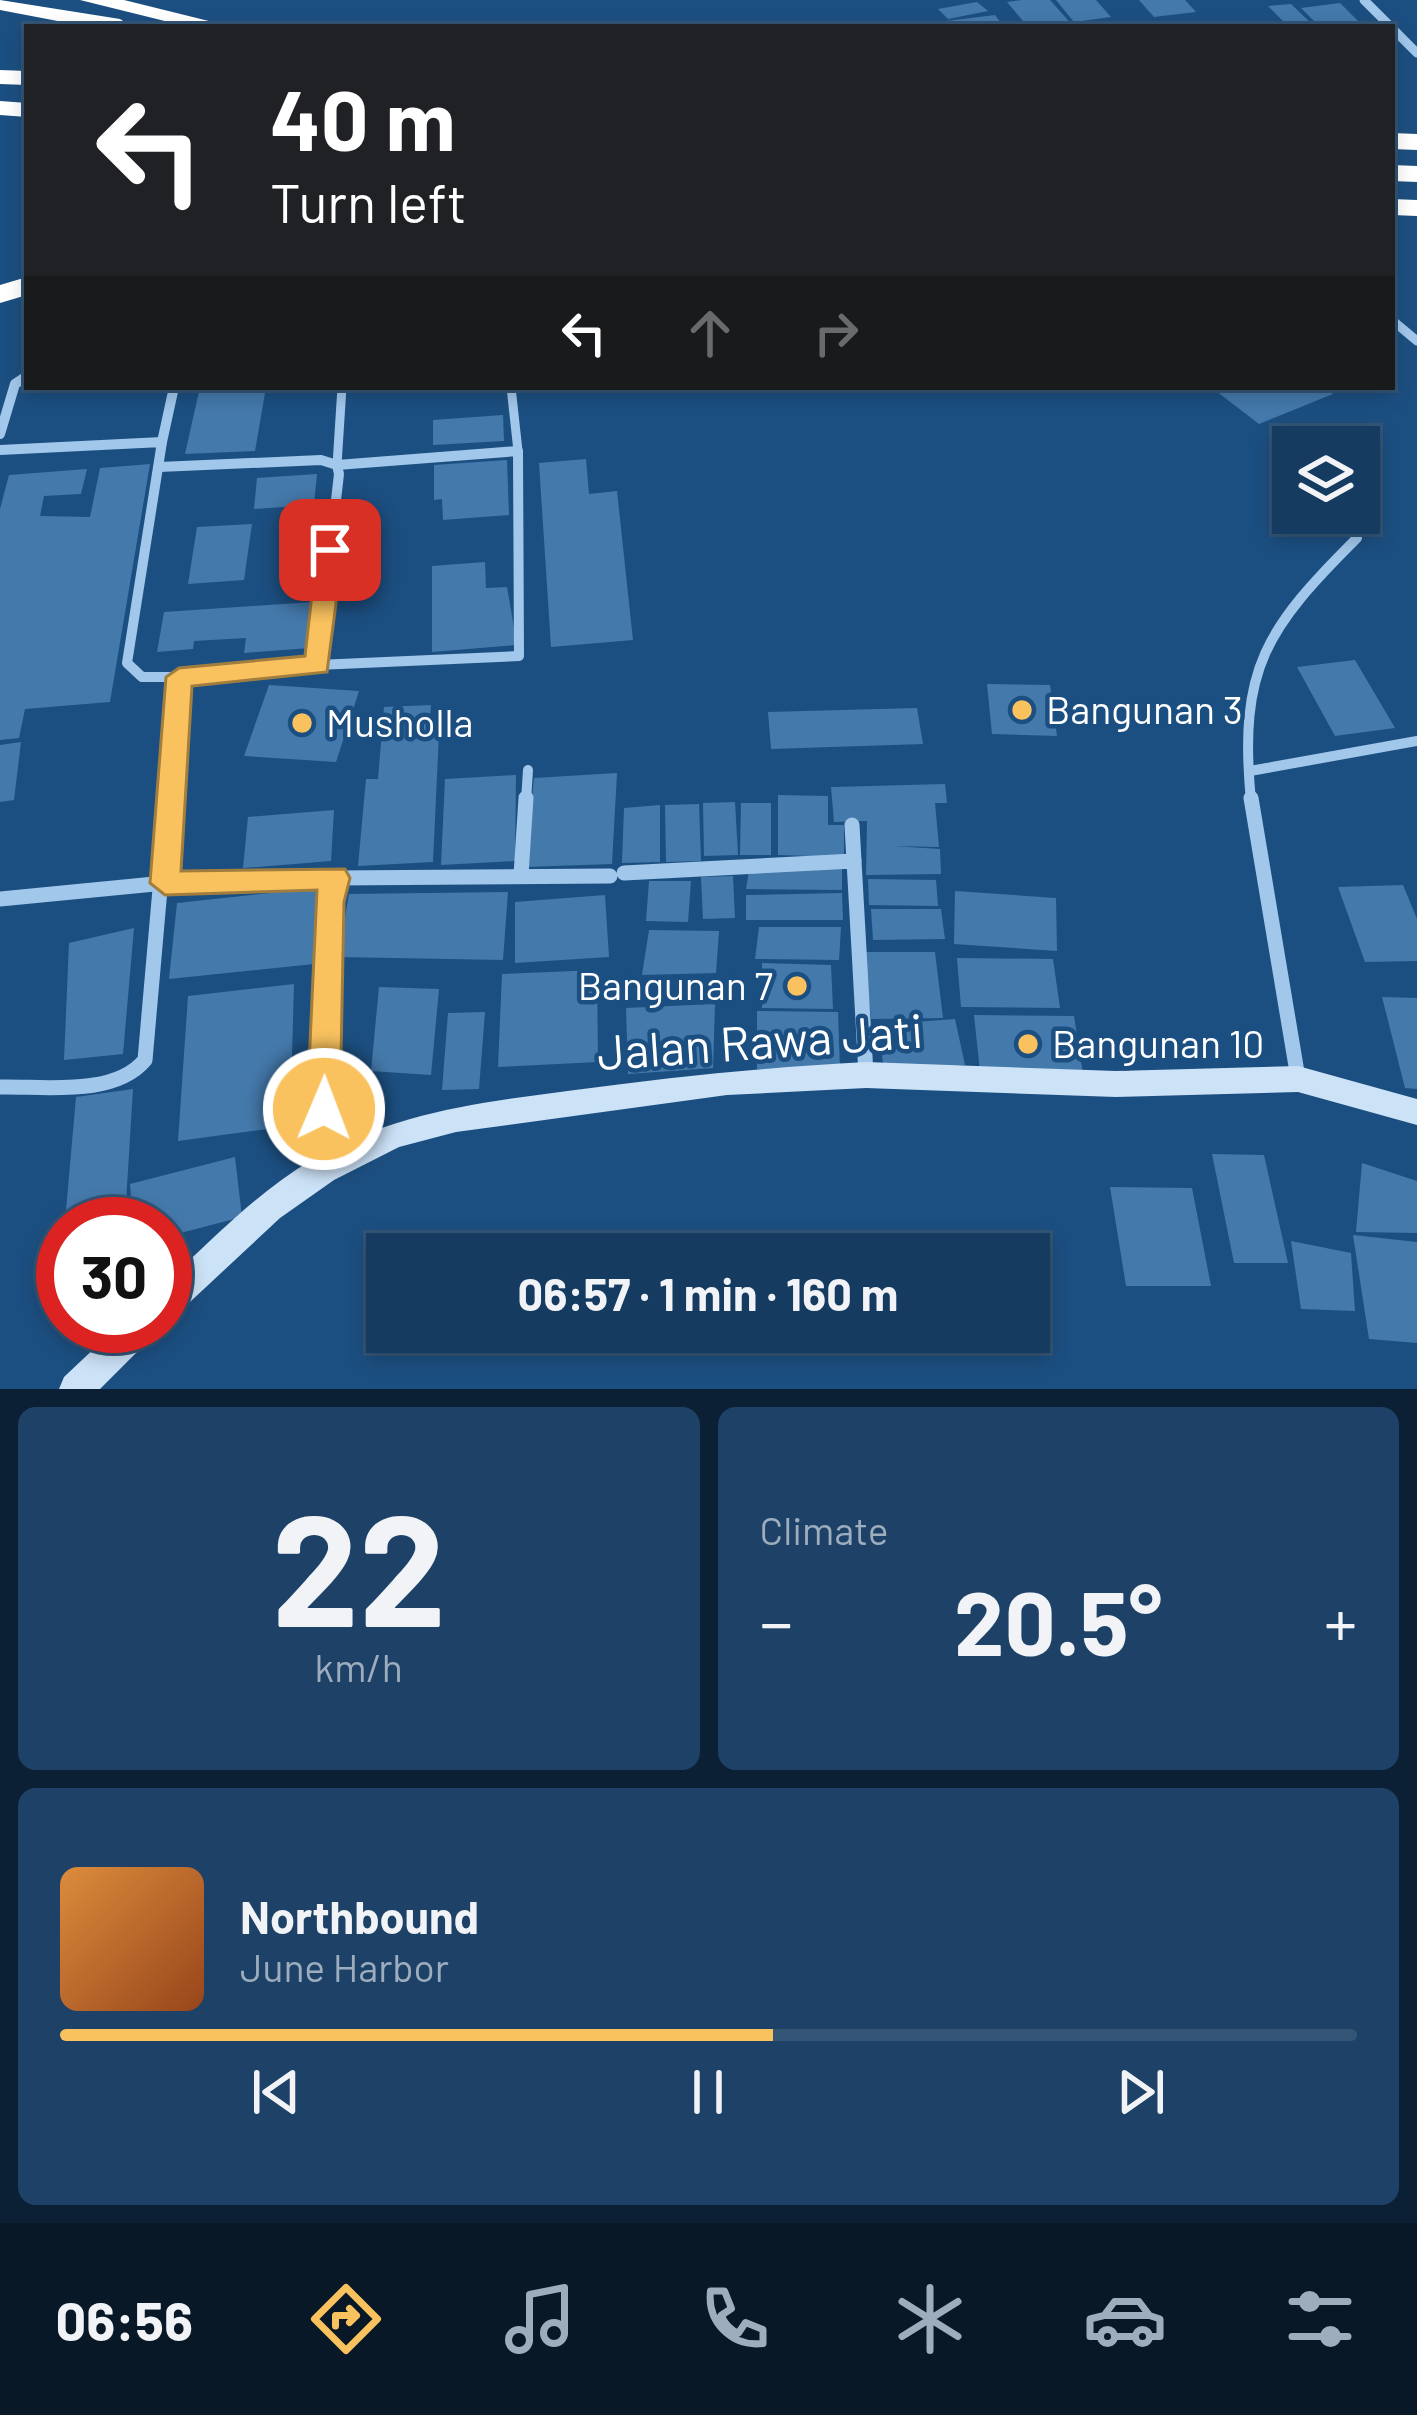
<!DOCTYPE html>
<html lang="en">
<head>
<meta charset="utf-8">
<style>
  :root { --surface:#153b61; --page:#1e4267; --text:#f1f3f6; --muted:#9dadbd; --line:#345576; --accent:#fac25f }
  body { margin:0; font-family:Barlow,sans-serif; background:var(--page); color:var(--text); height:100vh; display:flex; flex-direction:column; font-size:45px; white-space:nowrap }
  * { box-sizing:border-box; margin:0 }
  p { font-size:39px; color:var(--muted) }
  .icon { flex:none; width:66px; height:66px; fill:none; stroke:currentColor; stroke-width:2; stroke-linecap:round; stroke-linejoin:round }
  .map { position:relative; height:1389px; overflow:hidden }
  .side { display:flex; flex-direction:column; gap:18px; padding:18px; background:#0c2035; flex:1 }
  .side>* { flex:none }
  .banner { position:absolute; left:24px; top:24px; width:1371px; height:366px; border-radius:0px; box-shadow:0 6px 18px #0003,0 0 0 3px var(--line); background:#202124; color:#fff; overflow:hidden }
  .tools { position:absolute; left:1272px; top:426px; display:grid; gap:24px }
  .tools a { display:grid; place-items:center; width:108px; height:108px; border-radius:0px; background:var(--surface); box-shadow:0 6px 18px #0003,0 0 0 3px var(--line); font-size:60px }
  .speed { position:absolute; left:36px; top:1197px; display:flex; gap:24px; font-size:60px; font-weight:700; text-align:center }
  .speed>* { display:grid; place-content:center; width:156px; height:156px; border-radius:50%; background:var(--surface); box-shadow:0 6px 18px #0003,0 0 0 3px var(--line); line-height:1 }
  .speed .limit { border:18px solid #d22; background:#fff; color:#111 }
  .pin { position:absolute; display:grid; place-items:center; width:102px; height:102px; color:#fff; margin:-51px; border-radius:24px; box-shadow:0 6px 18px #0006 }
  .me { position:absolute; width:132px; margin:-66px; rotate:1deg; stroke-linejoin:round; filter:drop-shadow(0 0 9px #0008) }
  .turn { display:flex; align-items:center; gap:42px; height:252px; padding:0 48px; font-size:54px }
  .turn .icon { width:156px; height:156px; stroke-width:2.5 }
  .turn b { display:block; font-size:84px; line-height:102px }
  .lanes { display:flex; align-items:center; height:114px; padding:0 48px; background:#0003; justify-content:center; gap:60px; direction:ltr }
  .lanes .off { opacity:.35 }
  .big { font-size:90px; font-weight:700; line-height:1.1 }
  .side .widget { flex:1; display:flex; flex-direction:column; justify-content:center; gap:18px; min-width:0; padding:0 42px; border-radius:18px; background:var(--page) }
  .side .dial { align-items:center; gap:0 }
  .dial b { font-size:156px; line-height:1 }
  .song { display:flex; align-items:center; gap:36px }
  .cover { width:144px; height:144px; border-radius:18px; background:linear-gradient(135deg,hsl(30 70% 55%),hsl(20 70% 35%)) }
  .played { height:12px; border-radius:6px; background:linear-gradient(90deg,var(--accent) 55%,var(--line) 55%) }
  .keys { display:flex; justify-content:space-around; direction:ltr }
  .heat { display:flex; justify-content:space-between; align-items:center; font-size:66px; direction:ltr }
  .side .tiles { flex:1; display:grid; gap:18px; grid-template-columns:1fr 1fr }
  .widget:last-child { grid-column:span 2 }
  .trip { position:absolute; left:366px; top:1233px; width:684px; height:120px; border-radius:0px; background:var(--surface); box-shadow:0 6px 18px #0003,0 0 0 3px var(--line); font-weight:700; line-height:120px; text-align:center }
  .tab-bar { display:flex; height:192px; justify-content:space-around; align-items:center; background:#081827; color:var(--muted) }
  .tab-bar .icon { width:84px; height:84px }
  .tab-bar .selected { color:var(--accent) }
  .tab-bar b { font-size:54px; color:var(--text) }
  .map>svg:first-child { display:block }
</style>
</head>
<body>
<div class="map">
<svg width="1417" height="1389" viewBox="0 0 1417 1389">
  <rect width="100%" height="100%" fill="#1c4f81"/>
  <g fill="#4479ab">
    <polygon points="1022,0 1050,0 1074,27 1028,27 1007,2"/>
    <polygon points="1056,0 1096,0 1111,17 1074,22"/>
    <polygon points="1139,0 1185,0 1196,12 1154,17"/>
    <polygon points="977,2 988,11 948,19 938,9"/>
    <polygon points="1340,3 1360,23 1320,27 1301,8"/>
    <polygon points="1291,4 1315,27 1289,27 1268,6"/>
    <polygon points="995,15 1004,27 950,27 946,21"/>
    <polygon points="200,387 266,387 255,451 185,454"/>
    <polygon points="1226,387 1323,387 1333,394 1259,424 1216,391"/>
    <polygon points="503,415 504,441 433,445 433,420"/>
    <polygon points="586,459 589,494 617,491 633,640 551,647 539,463"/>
    <polygon points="507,460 509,515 443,520 442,499 434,500 434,465"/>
    <polygon points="150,464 110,702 25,709 19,738 0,740 0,509 9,475 87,469 81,494 44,496 40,516 90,517 100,468"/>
    <polygon points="317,474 314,505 254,509 257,478"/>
    <polygon points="252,524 244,580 188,584 197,527"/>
    <polygon points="485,562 486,588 507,587 517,645 432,652 432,566"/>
    <polygon points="313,602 309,648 244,653 246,638 194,641 193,649 157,652 164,612"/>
    <polygon points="1355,660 1395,728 1335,736 1297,667"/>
    <polygon points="987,684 1050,685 1057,736 992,734"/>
    <polygon points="269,685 359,691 336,762 244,756"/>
    <polygon points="431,705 429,733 439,733 433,862 358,866 366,779 378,779 384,707"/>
    <polygon points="917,708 923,744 771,749 768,712"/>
    <polygon points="21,742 14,800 0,802 0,745"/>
    <polygon points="617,773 612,864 525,867 534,778"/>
    <polygon points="516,775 515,861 441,865 445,779"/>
    <polygon points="945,784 947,803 935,803 939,847 893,846 940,849 941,874 866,875 867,821 834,822 831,787"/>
    <polygon points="778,795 828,796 828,825 844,825 844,857 778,855"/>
    <polygon points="735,802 738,855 704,856 703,803"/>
    <polygon points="741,803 771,803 771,855 740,855"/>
    <polygon points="699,804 701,861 666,862 665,805"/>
    <polygon points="660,805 660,862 622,863 624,808"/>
    <polygon points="334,810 331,861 243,868 248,817"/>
    <polygon points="842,869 842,890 746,889 749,871"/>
    <polygon points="733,876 735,918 703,919 701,877"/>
    <polygon points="868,879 936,880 938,906 869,905"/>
    <polygon points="649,881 691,881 688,922 646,921"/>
    <polygon points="1403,885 1417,919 1417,961 1365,962 1338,887"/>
    <polygon points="316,888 314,964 169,979 177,903"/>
    <polygon points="955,891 1056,898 1057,951 954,944"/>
    <polygon points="508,892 503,960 338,957 349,894"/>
    <polygon points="842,893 843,920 746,920 746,895"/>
    <polygon points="605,895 609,957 515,963 515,902"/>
    <polygon points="871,909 941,909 945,939 873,940"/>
    <polygon points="759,927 841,927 839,960 755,959"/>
    <polygon points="134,928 123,1054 64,1060 69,943"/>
    <polygon points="649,930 719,931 716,973 642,975"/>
    <polygon points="865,952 935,952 943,1018 871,1019"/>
    <polygon points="957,958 1053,959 1060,1008 961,1007"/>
    <polygon points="762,963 831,965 833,1009 762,1008"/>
    <polygon points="597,970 598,1062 498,1067 502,974"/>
    <polygon points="294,984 290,1126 178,1141 188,996"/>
    <polygon points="379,987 439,989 431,1075 371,1071"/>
    <polygon points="1382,997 1417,998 1417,1089 1405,1088"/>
    <polygon points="715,1004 713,1068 628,1074 626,1008"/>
    <polygon points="757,1011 838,1012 840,1070 757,1069"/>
    <polygon points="485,1012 479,1089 442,1090 448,1013"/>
    <polygon points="974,1015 1074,1016 1083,1074 980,1072"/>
    <polygon points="955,1019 965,1065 885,1072 876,1025"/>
    <polygon points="133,1089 126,1202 66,1210 76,1097"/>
    <polygon points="1212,1154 1264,1155 1288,1263 1234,1263"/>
    <polygon points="235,1157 242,1217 165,1237 165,1224 133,1224 130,1184"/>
    <polygon points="1362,1163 1417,1181 1417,1233 1356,1232"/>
    <polygon points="1110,1187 1192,1188 1211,1286 1126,1286"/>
    <polygon points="1353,1235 1417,1242 1417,1343 1369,1339"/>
    <polygon points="1291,1241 1351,1253 1355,1311 1301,1309"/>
  </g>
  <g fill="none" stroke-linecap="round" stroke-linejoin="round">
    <g stroke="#a1c7ea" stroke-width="9">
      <polyline points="511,387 518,451"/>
      <polyline points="337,465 342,387"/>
    </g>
    <g stroke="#a1c7ea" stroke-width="9">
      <polyline points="1364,0 1391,27"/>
      <polyline points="1392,28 1417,53"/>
      <polyline points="1392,320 1417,341"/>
    </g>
    <g stroke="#a1c7ea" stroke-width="10">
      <polyline points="0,434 15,384 27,376"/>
      <polyline points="162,442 174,387"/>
      <polyline points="0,450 162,442 127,663 142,677 179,677 168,801"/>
      <polyline points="159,467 321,460 337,465 339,474 317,665 179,677"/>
      <polyline points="317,665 519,656 518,451 337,465"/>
      <polyline points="1250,771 1417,741"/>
      <polyline points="526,801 528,770"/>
      <path d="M1251,801C1238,667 1267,628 1357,538"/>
    </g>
    <g stroke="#a1c7ea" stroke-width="15">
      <polyline points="1251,798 1298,1078"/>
      <polyline points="852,825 854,861"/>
      <polyline points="624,873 854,861 866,1074"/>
      <polyline points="521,875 526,798"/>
      <polyline points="0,899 165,883 335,878"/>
      <path d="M0,1087C44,1086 114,1097 145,1060L168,798"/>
      <polyline points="323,1170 329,901 335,878 610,876"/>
    </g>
    <g fill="#cce2f7" fill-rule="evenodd">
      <path d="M866,1062L1116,1071L1298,1066L1417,1099V1125L1298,1092L1116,1097L866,1088L727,1095L456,1132L399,1147L334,1180L280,1218L176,1315L165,1320V1283C212,1240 257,1192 312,1160C394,1112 483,1102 575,1090C672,1077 768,1067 866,1062Z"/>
      <polygon points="118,1326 157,1326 152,1337 100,1389 59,1389 64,1377"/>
    </g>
    <g fill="#fff" fill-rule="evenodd">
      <polygon points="0,0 120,19 131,26 89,27 0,10"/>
      <polygon points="80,0 124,0 233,27 189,27"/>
      <polygon points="0,70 27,71 27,85 0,84"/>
      <polygon points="0,101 27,103 27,117 0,115"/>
      <polygon points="1392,133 1417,134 1417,150 1392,149"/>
      <polygon points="1392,165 1417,166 1417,182 1392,181"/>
      <polygon points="1392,199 1417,200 1417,216 1392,215"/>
      <polygon points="27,277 27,295 0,303 0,285"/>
    </g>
  </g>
  <polygon fill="#fac25f" stroke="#a27e3e" stroke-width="3" points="330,542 343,550 327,672 192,686 181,871 345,869 350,878 344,902 340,1109 336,1119 324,1124 312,1119 307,1109 317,890 165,895 150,883 166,677 179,668 305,656 317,550"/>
  <g fill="#fac25f" stroke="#1c4f81" stroke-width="4.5">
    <circle cx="1022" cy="710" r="12"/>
    <circle cx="302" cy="723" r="12"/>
    <circle cx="797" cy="986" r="12"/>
    <circle cx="1028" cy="1044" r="12"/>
  </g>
  <g text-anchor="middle" stroke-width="9" stroke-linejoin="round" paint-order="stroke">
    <g font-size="39" fill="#fff" stroke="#1c4f81" text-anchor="start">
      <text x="1046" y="724">Bangunan 3</text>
      <text x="326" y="737">Musholla</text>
      <text x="773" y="1000" text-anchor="end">Bangunan 7</text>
      <text x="1052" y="1058">Bangunan 10</text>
    </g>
    <g font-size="48" fill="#fff" stroke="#1c4f81">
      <text transform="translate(760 1042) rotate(-4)" y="17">Jalan Rawa Jati</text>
    </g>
  </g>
</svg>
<div class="tools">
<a><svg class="icon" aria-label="layers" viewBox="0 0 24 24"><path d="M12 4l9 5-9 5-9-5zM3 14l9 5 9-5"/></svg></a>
</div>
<div class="speed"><div class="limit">30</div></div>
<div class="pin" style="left:330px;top:550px;background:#d93025"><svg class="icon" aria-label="arrive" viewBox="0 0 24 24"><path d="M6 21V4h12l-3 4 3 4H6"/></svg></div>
<svg class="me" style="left:324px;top:1109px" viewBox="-20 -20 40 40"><circle r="17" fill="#fac25f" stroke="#fff" stroke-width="3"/><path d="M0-11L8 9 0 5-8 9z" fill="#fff"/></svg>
<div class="trip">06:57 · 1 min · 160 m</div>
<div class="banner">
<div class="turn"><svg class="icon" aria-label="left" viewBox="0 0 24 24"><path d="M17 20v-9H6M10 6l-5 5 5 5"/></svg><div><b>40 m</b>Turn left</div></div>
<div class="lanes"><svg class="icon" aria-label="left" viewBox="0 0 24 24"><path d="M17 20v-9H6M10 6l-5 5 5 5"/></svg><svg class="icon off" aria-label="ahead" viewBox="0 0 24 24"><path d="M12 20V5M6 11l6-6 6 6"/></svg><svg class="icon off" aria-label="right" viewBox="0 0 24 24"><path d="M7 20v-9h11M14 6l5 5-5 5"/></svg></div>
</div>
</div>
<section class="side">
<div class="tiles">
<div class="widget dial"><b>22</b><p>km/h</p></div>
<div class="widget"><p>Climate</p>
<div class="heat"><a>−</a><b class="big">20.5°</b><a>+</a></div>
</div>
<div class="widget">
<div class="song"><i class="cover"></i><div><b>Northbound</b><p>June Harbor</p></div></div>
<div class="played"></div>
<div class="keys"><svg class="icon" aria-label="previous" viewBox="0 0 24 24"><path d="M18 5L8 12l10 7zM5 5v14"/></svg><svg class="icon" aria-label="pause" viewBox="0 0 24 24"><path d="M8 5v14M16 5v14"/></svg><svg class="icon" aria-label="next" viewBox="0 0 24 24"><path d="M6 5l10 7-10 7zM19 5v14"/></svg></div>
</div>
</div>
</section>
<nav class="tab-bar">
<b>06:56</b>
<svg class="icon selected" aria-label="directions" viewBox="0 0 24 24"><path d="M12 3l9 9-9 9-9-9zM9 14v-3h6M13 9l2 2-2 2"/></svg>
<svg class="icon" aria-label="music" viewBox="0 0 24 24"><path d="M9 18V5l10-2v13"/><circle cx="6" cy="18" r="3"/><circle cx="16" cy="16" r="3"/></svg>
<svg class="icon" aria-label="phone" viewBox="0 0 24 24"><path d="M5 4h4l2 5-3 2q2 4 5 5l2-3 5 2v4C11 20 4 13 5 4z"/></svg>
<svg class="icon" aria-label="climate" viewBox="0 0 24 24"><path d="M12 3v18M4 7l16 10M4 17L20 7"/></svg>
<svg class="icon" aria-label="car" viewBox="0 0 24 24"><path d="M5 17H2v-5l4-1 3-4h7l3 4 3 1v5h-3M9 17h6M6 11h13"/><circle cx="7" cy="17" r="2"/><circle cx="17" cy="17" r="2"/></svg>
<svg class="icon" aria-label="filters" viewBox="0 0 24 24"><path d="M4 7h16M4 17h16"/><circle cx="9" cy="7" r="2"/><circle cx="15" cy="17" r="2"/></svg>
</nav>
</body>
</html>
